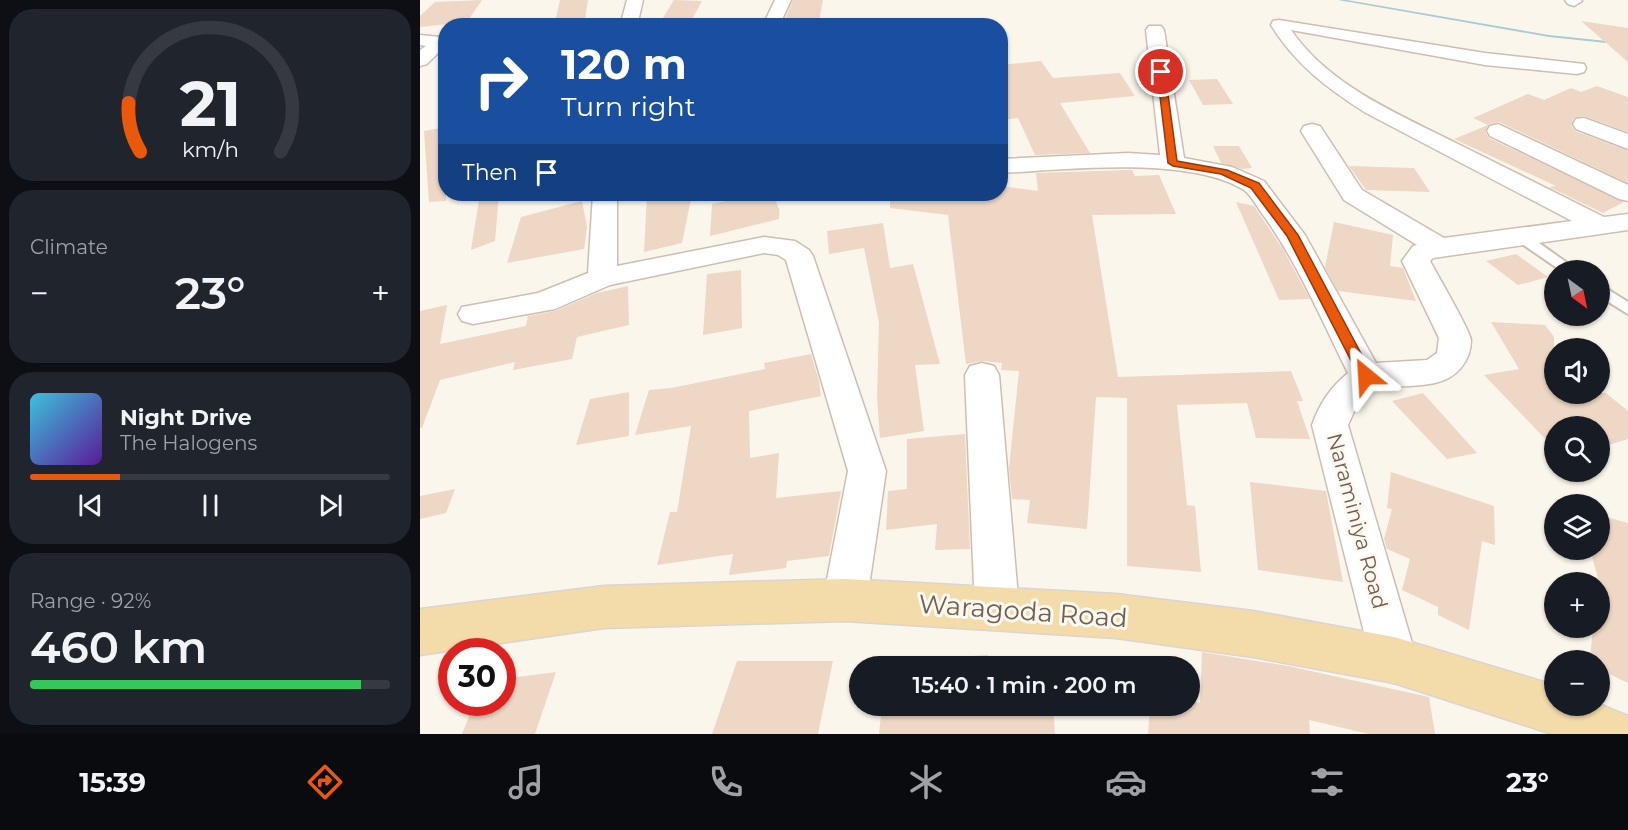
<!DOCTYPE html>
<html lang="en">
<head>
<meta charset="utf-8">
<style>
  :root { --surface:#171b24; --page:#20242c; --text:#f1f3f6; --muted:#9ea1a6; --line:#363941; --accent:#ea580c }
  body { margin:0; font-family:Montserrat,sans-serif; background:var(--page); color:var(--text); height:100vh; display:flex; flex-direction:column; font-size:22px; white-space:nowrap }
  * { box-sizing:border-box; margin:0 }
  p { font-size:20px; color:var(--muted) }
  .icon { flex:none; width:33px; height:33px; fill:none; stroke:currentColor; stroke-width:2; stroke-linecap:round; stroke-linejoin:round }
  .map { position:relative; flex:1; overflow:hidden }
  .details { display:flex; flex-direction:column; gap:9px; padding:9px; background:#0d0f14; width:420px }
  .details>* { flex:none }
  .banner { position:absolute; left:18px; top:18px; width:570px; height:183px; border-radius:24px; box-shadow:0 2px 4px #0004; background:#1a4fa0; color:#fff; overflow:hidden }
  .needle { width:39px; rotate:147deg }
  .controls { position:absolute; left:1124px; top:260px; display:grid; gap:12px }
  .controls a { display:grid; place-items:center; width:66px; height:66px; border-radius:50%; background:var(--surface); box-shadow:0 2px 4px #0004; font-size:30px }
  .speed { position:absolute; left:18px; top:638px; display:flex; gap:12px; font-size:30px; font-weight:700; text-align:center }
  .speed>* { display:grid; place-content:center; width:78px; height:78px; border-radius:50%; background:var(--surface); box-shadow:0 2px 4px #0004; line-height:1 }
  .speed .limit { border:9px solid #d22; background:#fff; color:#111 }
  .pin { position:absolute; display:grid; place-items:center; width:51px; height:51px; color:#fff; margin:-26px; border:3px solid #fff; border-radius:50%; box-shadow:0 2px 6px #0007 }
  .me { position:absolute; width:66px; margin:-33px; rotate:333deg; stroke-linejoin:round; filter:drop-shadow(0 0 4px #0008) }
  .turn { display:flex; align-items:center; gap:21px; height:126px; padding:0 24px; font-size:27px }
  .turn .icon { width:78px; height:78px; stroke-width:2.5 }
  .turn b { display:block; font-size:42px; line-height:51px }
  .then { display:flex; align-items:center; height:57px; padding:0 24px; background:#0003; gap:12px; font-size:22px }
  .big { font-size:45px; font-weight:600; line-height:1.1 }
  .details .tile { flex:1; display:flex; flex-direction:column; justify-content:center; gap:9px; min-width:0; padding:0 21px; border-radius:24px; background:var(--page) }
  .details .dial { align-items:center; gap:0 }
  .dial svg { height:156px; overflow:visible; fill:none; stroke:var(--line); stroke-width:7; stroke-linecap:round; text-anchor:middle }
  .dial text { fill:var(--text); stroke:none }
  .song { display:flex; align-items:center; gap:18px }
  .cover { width:72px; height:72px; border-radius:9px; background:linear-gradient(135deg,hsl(190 70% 55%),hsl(270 70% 35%)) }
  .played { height:6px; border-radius:3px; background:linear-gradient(90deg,var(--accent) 25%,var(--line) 25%) }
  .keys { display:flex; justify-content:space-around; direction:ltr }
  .heat { display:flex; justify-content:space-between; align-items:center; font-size:33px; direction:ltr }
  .charge { height:9px; border-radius:4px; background:linear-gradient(90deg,#34c759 92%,var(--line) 0) }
  .trip { position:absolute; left:429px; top:656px; width:351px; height:60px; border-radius:30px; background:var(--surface); box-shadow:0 2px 4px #0004; font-weight:600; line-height:60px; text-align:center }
  .tab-bar { display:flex; height:96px; justify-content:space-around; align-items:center; background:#090b0e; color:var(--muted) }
  .tab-bar .icon { width:42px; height:42px }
  .tab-bar .active { color:var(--accent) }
  .tab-bar b { font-size:27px; color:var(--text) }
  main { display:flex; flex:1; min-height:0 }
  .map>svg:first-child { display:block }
</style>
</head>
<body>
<main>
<section class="details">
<div class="tile dial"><svg viewBox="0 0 100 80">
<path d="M14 69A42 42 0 1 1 86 69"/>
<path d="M14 69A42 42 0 0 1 8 44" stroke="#ea580c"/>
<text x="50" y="56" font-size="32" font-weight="700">21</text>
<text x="50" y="72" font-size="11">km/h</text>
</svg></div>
<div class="tile"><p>Climate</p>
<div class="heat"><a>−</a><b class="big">23°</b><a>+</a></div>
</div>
<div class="tile">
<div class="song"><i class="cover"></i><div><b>Night Drive</b><p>The Halogens</p></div></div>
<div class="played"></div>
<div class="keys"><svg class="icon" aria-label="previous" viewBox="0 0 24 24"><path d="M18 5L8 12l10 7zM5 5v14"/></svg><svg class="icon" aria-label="pause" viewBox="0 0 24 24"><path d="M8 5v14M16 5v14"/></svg><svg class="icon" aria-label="next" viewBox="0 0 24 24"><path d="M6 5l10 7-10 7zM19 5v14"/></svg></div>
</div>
<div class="tile"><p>Range · 92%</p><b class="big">460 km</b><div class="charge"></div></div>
</section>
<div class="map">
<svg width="1208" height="734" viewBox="0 0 1208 734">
  <rect width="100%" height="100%" fill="#fbf6eb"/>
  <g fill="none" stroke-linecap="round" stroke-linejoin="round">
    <polygon fill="#a8cbd4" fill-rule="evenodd" points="918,0 927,0 1129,35 1196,42 1198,43 1196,44 1129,37"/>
  </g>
  <g fill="#eed7c5">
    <polygon points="62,0 47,22 0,27 0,16 15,2"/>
    <polygon points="140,0 168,0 164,26 134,26"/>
    <polygon points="254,0 282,1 269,25 238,26"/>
    <polygon points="373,0 403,0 398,26 362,26"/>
    <polygon points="1161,21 1208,28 1208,62"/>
    <polygon points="621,61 633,78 700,73 715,96 640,103 670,153 615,155 598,118 581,120 580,65"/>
    <polygon points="797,79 813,104 783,105 769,80"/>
    <polygon points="1177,86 1208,97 1208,132 1164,116 1154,118 1151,125 1155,131 1208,151 1208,183 1079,122 1069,124 1065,132 1069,138 1204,202 1183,213 1129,187 1136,186 1034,139 1068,125 1053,118 1108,94 1124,100 1151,88 1161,92"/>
    <polygon points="26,127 26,201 9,202 4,131"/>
    <polygon points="793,146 819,146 832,168 822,169 801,163"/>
    <polygon points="929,166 994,168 1010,192 946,190"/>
    <polygon points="706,170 712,170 715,176 739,175 756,214 672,215 698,377 871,371 883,401 877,401 890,439 836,438 827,403 757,405 767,505 775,506 781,572 707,566 707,398 676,397 667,529 607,523 610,500 592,499 589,468 599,371 581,370 582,363 563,361 546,364 528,215 470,208 470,194 580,194 580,186 618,191 616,173"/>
    <polygon points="60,194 79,194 75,241 51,250"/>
    <polygon points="237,194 272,194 262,243 224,252 227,195"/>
    <polygon points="340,194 353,194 359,209 359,219 290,236 292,204"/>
    <polygon points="162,201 167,227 164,249 87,263 101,217"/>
    <polygon points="816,202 834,206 864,251 890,299 859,300"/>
    <polygon points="914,222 973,235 970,266 983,268 996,301 918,291 905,267"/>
    <polygon points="463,223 470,268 493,264 520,364 495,365 504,431 460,438 457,398 459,323 444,248 409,254 407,231"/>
    <polygon points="1096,254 1128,277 1098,285 1066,261"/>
    <polygon points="321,270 322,328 283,335 287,274"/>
    <polygon points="208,286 209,325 157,337 152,359 93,370 95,362 20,380 2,428 0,427 0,311 27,305 20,344 106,326 108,316 135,311 177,293"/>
    <polygon points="1071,322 1125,325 1134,337 1134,393 1186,393 1208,411 1208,439 1179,448 1179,426 1134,426 1134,448 1064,375 1099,369"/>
    <polygon points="391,354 399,381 401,396 329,411 330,458 359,453 356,498 421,491 409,556 367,561 366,568 309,575 313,554 237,565 250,512 257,512 271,426 215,435 229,390 251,388 345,369 344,363"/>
    <polygon points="209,392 209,436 156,445 170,399"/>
    <polygon points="1003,393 1057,453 1027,459 972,401"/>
    <polygon points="545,434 550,549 515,550 517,524 466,530 468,491 487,489 487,439"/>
    <polygon points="971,472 1074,506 1075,545 1062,541 1049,630 1018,615 1018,607 982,590 990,559 967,549 964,539 972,509 967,508"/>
    <polygon points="830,482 906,491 923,582 838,570"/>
    <polygon points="35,489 26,513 0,519 0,496"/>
    <polygon points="1179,515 1208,523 1208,683 1179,669 1179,660 1170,660 1173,627 1179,627 1179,582 1170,549 1179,549"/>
    <polygon points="782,652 868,666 1009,697 1015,734 949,734 889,720 890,734 728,734 730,705 770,705 770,701 780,703"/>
    <polygon points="568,655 568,666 465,666 466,661"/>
    <polygon points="317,661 413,661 398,734 292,734"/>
    <polygon points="136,672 115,734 42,734 55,702 82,702 82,679"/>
    <polygon points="462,705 633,705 635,734 459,734"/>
  </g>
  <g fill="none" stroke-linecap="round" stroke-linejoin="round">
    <g stroke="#cdbeb1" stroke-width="4">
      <g id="lane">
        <polygon points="1100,232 1105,233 1157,270 1140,270 1095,239 1093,236 1095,233"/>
        <polygon points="1179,284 1208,302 1208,314 1179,296"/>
      </g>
    </g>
    <g stroke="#cdbeb1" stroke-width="3">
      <g id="street">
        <polygon points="207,0 223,0 217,26 200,26"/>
        <polygon points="355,0 371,0 359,26 317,26 325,21 346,19"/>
        <polygon points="1145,0 1161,0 1162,1 1154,6 1148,4"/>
        <path d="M859,20L1065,53L1164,64L1166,68L1164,72L1157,74L1065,65L871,30C910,87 981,115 1040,145C1088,169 1136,193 1184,217L1208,214V230L1013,258L1010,261C1017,274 1050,330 1051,340C1051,361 1036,379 1015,383C996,387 974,386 955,388L938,403L928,425L997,660L991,677L974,683L957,677L951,660L892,425C900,403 910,388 928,373C901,319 877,261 841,212C836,205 831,195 824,190C768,155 646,170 580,173V159L708,153L740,155L726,30L729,26H741L744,30L764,158L812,167L844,181L885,235L956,363L1007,360L1017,353L1019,338L982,261L993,246L997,245L924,200L881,131L884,126L892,124L900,126L942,190L1024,238L1152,221L946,113C908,89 875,64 851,25L853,21Z"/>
        <polygon points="0,35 20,37 25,46 7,64 0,66 0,50 6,46 0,45"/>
        <polygon points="1164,118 1208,134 1208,149 1156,129 1153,124 1156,119"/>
        <polygon points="1078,124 1208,185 1208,201 1199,199 1070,136 1067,131 1070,126"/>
        <polygon points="173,194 197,194 197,266 344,237 375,241 389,250 393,256 466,471 447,600 441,615 425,621 409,615 403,600 428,471 366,260 358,255 344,253 190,285 135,309 53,324 42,321 38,314 42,307 118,293 168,273"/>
        <polygon points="562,363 574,366 579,375 599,609 593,624 577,630 561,624 555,609 545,375 550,366"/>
      </g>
    </g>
    <g stroke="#dbd5d2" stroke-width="3">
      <polygon id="primary" points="425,579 696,594 833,611 974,637 1134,685 1134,705 1179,704 1208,716 1208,734 1132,734 974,683 833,657 696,638 425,621 184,628 0,655 0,609 184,586"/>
    </g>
    <use href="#lane" fill="#fff" fill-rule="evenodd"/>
    <use href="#street" fill="#fff" fill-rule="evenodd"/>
    <use href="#primary" fill="#f3dbaa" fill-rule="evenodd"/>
  </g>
  <polygon fill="#ea580c" stroke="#983908" stroke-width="1.5" points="741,70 745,72 757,161 807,170 839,183 878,235 953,376 951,380 941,380 867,236 831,188 801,174 753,166 748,163 737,72"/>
  <g text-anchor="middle" stroke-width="6" stroke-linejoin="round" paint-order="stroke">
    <g font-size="21" fill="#745e50" stroke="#fef9f1">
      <text transform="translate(937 521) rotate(75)" y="7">Naraminiya Road</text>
    </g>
    <g font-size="26" fill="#745e50" stroke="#fef9f1">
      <text transform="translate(603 611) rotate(4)" y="9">Waragoda Road</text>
    </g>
  </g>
</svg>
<div class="controls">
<a><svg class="needle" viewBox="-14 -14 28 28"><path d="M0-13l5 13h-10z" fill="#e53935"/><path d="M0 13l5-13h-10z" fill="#9ea1a6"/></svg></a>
<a><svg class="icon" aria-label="sound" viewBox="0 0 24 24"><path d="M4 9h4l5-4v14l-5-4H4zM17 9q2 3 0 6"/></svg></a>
<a><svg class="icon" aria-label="search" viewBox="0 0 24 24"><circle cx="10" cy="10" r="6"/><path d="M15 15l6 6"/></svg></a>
<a><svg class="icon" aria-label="layers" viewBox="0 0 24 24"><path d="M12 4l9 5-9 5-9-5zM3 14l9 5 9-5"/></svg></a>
<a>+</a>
<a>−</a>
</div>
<div class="speed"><div class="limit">30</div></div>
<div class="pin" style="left:741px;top:72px;background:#d93025"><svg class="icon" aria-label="arrive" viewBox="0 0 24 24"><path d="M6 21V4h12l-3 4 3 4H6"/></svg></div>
<svg class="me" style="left:946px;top:376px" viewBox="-20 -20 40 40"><path d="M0-17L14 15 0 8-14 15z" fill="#ea580c" stroke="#fff" stroke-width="4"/></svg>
<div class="trip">15:40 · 1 min · 200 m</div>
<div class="banner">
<div class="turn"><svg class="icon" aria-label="right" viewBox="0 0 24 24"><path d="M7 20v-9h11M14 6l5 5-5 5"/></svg><div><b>120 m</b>Turn right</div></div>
<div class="then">Then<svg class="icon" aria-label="arrive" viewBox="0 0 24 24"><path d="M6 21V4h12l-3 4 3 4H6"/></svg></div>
</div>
</div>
</main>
<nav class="tab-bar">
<b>15:39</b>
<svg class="icon active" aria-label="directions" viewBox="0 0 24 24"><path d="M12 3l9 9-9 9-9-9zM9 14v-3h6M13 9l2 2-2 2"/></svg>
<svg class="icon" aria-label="music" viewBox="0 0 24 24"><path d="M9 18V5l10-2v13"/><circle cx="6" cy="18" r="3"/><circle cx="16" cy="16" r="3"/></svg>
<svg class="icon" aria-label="phone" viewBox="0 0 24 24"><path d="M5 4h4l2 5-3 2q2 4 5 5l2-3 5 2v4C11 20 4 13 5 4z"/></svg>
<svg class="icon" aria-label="climate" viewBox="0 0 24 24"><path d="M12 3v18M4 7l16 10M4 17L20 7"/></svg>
<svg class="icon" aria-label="car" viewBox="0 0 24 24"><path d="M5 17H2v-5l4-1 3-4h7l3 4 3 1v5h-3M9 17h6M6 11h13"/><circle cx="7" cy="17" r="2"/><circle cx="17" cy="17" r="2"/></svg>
<svg class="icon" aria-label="filters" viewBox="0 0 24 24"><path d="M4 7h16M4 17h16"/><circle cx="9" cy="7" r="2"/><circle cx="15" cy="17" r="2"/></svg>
<b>23°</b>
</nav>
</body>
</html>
